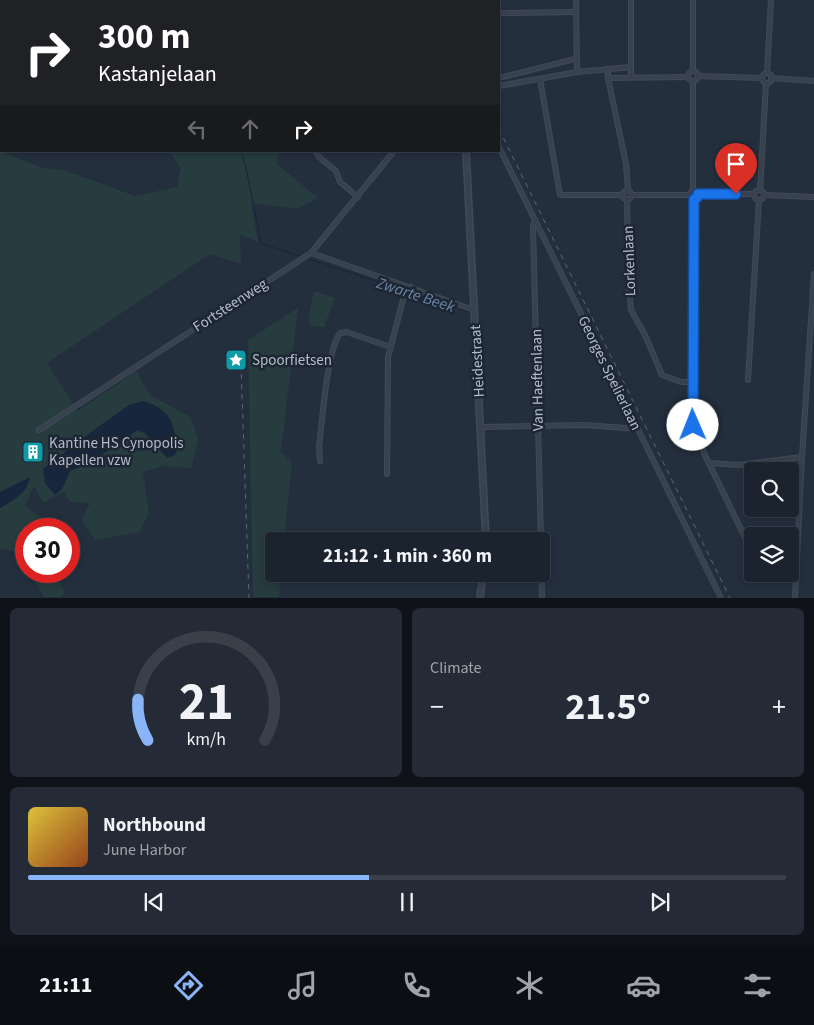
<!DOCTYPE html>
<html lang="en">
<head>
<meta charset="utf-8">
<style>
  :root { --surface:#1b232e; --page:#242b36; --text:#f1f3f6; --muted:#a0a4aa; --line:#39404a; --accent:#8ab4f8 }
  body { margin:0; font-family:"Source Sans 3",sans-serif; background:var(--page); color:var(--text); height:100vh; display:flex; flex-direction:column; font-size:19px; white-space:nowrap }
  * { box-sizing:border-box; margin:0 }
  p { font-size:16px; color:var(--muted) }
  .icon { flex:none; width:28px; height:28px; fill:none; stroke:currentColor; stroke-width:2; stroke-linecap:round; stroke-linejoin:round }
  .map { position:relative; height:598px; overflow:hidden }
  .details { display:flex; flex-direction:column; gap:10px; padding:10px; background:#0f1319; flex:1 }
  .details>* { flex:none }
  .banner { position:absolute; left:0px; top:0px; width:500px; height:152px; box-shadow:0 2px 8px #0003,0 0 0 1px var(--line); background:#202124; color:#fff; overflow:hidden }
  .controls { position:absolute; left:744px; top:462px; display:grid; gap:10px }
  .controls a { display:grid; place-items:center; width:55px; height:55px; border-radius:5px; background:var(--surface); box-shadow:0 2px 8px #0003,0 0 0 1px var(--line); font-size:25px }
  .speed { position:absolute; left:15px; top:518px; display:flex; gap:10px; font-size:25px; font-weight:700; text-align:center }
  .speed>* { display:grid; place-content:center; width:65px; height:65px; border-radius:50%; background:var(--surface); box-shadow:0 2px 8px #0003,0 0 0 1px var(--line); line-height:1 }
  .speed .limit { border:8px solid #d22; background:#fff; color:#111 }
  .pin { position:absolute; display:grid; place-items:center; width:42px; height:42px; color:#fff; margin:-51px -21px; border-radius:50% 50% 50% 0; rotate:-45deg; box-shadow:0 0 5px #0007 }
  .pin .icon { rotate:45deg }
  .me { position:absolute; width:55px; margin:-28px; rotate:359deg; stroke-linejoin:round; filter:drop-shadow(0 0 4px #0008) }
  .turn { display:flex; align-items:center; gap:18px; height:105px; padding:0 15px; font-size:22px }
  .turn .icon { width:65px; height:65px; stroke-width:2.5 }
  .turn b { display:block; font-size:35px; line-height:42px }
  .lanes { display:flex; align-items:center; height:48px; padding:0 15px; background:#0003; justify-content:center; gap:25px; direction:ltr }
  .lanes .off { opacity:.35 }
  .big { font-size:38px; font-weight:700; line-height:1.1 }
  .details .tile { flex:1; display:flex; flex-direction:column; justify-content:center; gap:8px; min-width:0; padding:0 18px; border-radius:8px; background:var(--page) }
  .details .dial { align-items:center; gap:0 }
  .dial svg { height:130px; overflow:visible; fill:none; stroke:var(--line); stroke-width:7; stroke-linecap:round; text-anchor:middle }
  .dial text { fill:var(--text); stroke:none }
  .song { display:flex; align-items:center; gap:15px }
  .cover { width:60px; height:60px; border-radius:8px; background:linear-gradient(135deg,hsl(50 70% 55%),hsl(20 70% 35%)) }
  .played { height:5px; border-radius:2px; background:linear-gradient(90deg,var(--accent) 45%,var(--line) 45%) }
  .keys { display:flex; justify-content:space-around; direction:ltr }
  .heat { display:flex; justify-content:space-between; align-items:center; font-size:28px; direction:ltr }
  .details .tiles { flex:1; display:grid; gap:10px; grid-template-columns:1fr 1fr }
  .tile:last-child { grid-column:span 2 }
  .trip { position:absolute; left:265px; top:532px; width:285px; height:50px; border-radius:5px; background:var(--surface); box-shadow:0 2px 8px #0003,0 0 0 1px var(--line); font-weight:700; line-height:50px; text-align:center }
  .menu { display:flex; height:80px; justify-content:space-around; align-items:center; background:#0b0e12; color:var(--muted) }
  .menu .icon { width:35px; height:35px }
  .menu .on { color:var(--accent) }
  .menu b { font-size:22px; color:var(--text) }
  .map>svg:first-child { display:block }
</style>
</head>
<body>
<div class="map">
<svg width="814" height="598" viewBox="0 0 814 598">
  <rect width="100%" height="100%" fill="#242f3e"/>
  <g fill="#263c3f">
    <polygon points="0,151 43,168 64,170 135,196 177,187 181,168 169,151 279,151 277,164 318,198 297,209 251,203 258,242 240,235 241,264 210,254 47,363 78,411 136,371 150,395 191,417 198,440 191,468 163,466 143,472 149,512 140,532 95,540 82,520 90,503 70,502 64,492 43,503 34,486 25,506 48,522 47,529 26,529 26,567 19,553 0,548"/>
    <polygon points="314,291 335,298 324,327 311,326 308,320"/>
    <polygon points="298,308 281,452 292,463 284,541 274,541 274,574 281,574 279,597 253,597 248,340"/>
    <polygon points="28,571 54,571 64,591 62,597 44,597"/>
  </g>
  <g fill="#17263c">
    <path d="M144,401C173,411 174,424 177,451L175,455L167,458L146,434L138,430L90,463L70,471L62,489L55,495L45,483L43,469L95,429L129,405Z"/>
    <path d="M30,477C27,493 14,500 0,508V492Z"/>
  </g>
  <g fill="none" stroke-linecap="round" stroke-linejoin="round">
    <g stroke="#17263c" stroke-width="1">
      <polyline points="237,0 239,1"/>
      <polyline points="241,151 246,168 261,243 302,257"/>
      <polyline points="306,258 473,313"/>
      <polyline points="477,598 480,574"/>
    </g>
    <g stroke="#414a57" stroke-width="6">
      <g id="minor">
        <polyline points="391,0 392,1"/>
        <polyline points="82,1 82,0"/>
        <polyline points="499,13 575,12"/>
        <polyline points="608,69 608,78 688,77"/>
        <polyline points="693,71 693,0"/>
        <circle cx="693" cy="76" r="5"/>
        <polyline points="577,72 631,67"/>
        <polyline points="767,73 771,0"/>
        <circle cx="767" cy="78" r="5"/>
        <polyline points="698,76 762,78"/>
        <polyline points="631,77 631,0"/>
        <polyline points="499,78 575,59"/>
        <polyline points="608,78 626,164 628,190"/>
        <polyline points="771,78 814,81"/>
        <polyline points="540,79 560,195 623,195"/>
        <polyline points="499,86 577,72 576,0"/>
        <polyline points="499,147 721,598"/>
        <polyline points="316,151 318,156 336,171 340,182 358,197"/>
        <polyline points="693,190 693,81"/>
        <polyline points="760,190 766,83"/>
        <circle cx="759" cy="195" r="5"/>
        <circle cx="627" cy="195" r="4.5"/>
        <circle cx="694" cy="195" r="4.5"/>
        <polyline points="698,194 754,194"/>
        <polyline points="632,195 689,195"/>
        <polyline points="764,195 814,197"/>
        <polyline points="627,199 628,272 631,310 646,337 662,375 681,382 692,382"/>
        <polyline points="694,199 693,425 704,453 752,552"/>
        <polyline points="535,220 533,226 541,541"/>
        <polyline points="311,253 474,310"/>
        <polyline points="748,380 759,200"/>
        <polyline points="481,427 586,425 638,429"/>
        <polyline points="39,430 311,253 394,151"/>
        <path d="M320,461L319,447C322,422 327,351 340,333L347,332L390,347"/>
        <polyline points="709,463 739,465 802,457"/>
        <polyline points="387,474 388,357 404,296 411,287"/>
        <polyline points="541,543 542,598"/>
        <polyline points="795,598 802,457 814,274"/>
      </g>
    </g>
    <g stroke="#414a57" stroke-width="8">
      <g id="tertiary">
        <polyline points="459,0 459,1"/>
        <polyline points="466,151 486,541"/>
        <polyline points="480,598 483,574"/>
      </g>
    </g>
    <use href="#minor" stroke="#38414e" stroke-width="4"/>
    <use href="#tertiary" stroke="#38414e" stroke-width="5"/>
    <g stroke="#5a6575" stroke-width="1" stroke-dasharray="5 5" stroke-linecap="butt">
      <polyline points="435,0 436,1"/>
      <polyline points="499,129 730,598"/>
      <polyline points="241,364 249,598"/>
    </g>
  </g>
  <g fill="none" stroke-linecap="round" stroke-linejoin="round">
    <g stroke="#114b97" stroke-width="12">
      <polyline id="route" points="693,425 694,199 697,198 698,194 736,194"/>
    </g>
    <use href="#route" stroke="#1a73e8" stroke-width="9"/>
  </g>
  <defs>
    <g id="sight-square" transform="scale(1.125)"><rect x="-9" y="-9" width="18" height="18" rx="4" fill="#0f9aa8" stroke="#1d2633"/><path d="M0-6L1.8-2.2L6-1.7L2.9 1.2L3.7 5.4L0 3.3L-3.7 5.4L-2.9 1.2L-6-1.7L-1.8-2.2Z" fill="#fff"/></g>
    <g id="building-square" transform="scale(1.125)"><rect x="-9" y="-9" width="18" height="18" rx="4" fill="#0f9aa8" stroke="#1d2633"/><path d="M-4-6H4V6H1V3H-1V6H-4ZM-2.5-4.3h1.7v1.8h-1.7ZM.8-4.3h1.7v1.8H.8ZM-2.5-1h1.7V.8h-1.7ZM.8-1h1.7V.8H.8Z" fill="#fff"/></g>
  </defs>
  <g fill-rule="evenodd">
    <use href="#sight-square" x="236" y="360"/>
    <use href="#building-square" x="33" y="452"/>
  </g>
  <g text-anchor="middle" stroke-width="5" stroke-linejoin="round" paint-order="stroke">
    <g font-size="15" fill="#b4bcc9" stroke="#1d2633">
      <text transform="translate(629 261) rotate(-92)" y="5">Lorkenlaan</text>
      <text transform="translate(230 305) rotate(-33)" y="5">Fortsteenweg</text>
      <text transform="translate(477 361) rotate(-93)" y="5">Heidestraat</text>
      <text transform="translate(610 373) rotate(64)" y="5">Georges Spelierlaan</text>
      <text transform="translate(537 380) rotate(-91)" y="5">Van Haeftenlaan</text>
    </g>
    <g font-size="15" fill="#b4bcc9" stroke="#1d2633" text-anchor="start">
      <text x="252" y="365">Spoorfietsen</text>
      <text x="49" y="448">Kantine HS Cynopolis<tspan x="49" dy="17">Kapellen vzw</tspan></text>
    </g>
    <g font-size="16" font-style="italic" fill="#6d86a8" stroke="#1d2633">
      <text transform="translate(416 294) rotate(18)" y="6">Zwarte Beek</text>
    </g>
  </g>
</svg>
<div class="controls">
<a><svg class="icon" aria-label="search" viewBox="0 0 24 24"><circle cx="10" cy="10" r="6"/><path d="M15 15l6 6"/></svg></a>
<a><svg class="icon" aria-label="layers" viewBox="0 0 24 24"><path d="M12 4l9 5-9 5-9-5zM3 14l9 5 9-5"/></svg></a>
</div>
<div class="speed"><div class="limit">30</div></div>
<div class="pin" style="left:736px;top:194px;background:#d93025"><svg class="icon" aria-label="arrive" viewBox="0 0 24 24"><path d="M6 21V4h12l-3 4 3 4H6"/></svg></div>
<svg class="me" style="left:693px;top:425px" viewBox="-20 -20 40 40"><circle r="19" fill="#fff"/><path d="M0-13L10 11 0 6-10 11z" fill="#1a73e8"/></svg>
<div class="trip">21:12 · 1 min · 360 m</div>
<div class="banner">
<div class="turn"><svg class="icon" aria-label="right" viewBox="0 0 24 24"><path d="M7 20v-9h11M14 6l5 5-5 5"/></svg><div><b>300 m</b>Kastanjelaan</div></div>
<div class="lanes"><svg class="icon off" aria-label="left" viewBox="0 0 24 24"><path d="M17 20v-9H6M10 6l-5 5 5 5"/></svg><svg class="icon off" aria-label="ahead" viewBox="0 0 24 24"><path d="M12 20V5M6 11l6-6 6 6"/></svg><svg class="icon" aria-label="right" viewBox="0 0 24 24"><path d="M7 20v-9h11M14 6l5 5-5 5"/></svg></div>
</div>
</div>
<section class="details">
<div class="tiles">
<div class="tile dial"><svg viewBox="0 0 100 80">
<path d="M14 69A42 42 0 1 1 86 69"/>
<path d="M14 69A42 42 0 0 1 8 44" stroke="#8ab4f8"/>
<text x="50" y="56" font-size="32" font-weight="700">21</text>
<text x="50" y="72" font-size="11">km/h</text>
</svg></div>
<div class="tile"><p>Climate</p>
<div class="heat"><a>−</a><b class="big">21.5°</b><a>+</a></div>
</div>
<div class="tile">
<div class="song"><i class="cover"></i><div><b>Northbound</b><p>June Harbor</p></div></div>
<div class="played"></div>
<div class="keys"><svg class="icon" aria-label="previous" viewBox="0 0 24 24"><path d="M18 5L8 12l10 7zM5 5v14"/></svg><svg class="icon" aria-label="pause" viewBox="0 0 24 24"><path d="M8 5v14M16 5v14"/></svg><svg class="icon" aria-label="next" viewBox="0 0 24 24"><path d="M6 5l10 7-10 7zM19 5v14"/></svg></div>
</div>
</div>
</section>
<nav class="menu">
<b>21:11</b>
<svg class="icon on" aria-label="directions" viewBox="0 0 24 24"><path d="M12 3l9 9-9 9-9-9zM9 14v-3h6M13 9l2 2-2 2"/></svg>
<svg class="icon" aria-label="music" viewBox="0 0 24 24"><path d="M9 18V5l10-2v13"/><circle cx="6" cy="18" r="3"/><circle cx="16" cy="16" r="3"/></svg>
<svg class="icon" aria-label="phone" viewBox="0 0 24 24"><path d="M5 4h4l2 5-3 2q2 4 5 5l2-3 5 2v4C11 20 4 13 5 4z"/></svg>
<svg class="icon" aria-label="climate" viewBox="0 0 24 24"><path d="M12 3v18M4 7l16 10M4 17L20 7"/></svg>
<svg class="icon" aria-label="car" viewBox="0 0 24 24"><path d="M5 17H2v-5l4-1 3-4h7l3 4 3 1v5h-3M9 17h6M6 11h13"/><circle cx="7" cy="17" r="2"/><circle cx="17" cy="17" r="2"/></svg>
<svg class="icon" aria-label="filters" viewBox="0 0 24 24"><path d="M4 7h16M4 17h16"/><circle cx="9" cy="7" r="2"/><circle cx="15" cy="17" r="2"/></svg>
</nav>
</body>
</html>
